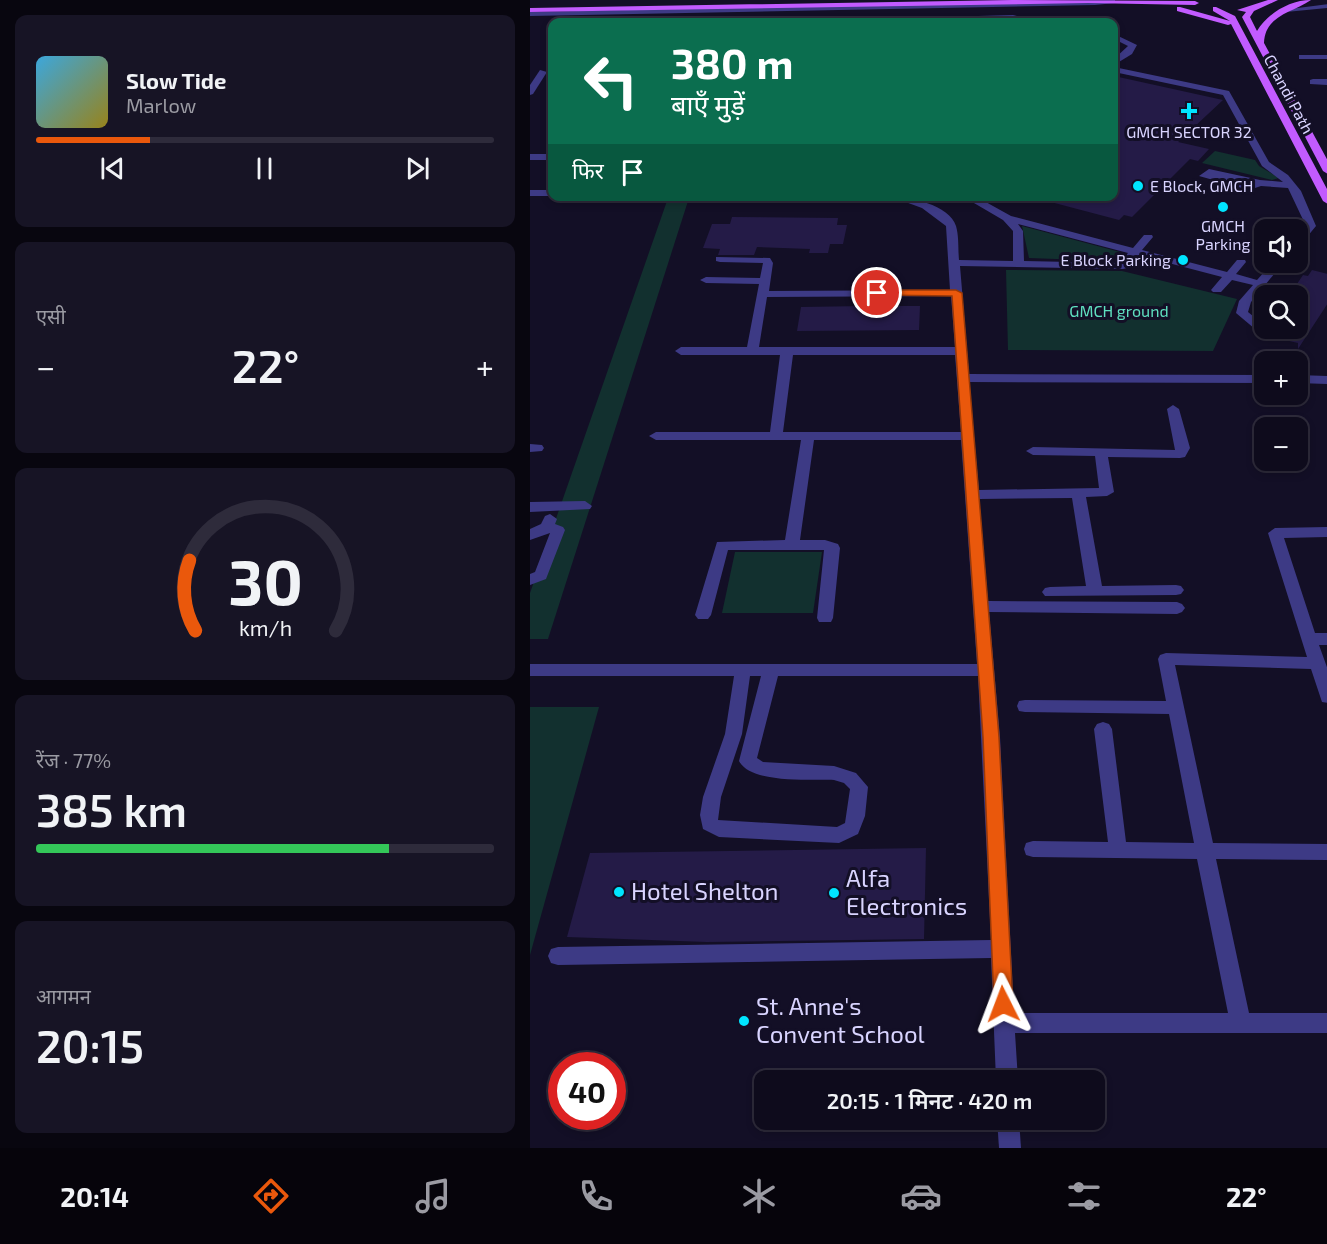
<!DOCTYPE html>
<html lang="hi">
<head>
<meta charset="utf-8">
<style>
  :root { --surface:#0e0b1c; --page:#171425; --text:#f1f3f6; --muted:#9b9ba3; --line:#2e2b3b; --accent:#ea580c }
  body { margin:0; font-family:"Exo 2","Noto Sans Devanagari",sans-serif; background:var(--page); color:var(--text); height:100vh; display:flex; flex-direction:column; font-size:22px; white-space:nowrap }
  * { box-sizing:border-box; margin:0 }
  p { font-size:20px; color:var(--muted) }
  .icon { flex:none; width:33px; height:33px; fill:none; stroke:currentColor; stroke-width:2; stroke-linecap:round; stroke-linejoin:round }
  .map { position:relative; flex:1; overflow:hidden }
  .drawer { display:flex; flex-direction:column; gap:15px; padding:15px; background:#08060f; width:530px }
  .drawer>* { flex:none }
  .banner { position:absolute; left:18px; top:18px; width:570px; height:183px; border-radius:12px; box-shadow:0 3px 9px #0003,0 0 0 2px var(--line); background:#0b6e4f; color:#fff; overflow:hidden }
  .fabs { position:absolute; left:724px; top:219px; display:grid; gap:12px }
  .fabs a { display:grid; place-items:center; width:54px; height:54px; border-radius:12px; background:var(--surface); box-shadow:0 3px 9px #0003,0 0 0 2px var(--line); font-size:30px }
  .speed { position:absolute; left:18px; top:1052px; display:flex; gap:12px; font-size:30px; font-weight:700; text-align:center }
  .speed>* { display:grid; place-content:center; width:78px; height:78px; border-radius:50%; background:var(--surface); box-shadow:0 3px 9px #0003,0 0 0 2px var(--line); line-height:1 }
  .speed .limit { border:9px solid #d22; background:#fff; color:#111 }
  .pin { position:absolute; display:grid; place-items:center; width:51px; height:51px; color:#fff; margin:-26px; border:3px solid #fff; border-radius:50%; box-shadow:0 2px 6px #0007 }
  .me { position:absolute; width:66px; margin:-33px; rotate:357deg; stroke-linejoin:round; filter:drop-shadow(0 0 4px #0008) }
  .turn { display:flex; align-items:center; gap:21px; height:126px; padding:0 24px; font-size:27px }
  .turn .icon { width:78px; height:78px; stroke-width:2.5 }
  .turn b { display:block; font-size:42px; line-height:51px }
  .then { display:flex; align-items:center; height:57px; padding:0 24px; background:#0003; gap:12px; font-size:22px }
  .big { font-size:45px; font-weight:600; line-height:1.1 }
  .drawer .tile { flex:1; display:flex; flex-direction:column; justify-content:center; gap:9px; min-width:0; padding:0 21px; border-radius:12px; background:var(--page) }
  .drawer .dial { align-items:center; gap:0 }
  .dial svg { height:156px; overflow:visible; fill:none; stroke:var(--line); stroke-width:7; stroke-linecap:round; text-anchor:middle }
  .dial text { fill:var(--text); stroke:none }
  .song { display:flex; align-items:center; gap:18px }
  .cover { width:72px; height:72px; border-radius:9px; background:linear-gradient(135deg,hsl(200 70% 55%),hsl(50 70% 35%)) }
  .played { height:6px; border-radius:3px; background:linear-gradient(90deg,var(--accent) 25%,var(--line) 25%) }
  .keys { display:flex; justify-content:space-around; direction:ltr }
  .heat { display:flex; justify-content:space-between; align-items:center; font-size:33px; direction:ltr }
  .charge { height:9px; border-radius:4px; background:linear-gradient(90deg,#34c759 77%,var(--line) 0) }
  .trip { position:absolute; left:224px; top:1070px; width:351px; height:60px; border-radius:12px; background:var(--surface); box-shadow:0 3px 9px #0003,0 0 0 2px var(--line); font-weight:600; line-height:60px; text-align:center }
  .dock { display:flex; height:96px; justify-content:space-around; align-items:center; background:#06040b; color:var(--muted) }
  .dock .icon { width:42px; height:42px }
  .dock .selected { color:var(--accent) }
  .dock b { font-size:27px; color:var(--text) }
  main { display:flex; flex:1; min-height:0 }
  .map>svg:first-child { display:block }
</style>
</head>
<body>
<main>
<section class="drawer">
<div class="tile">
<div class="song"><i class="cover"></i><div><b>Slow Tide</b><p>Marlow</p></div></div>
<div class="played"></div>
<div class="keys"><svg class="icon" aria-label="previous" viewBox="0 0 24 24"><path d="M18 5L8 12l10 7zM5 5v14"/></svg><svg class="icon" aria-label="pause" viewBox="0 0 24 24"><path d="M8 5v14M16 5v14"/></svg><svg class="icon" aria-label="next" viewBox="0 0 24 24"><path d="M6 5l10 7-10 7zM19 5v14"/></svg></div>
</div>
<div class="tile"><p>एसी</p>
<div class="heat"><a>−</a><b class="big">22°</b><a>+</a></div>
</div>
<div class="tile dial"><svg viewBox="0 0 100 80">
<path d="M14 69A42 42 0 1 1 86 69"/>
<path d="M14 69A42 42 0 0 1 11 33" stroke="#ea580c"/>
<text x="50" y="56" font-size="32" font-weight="700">30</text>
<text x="50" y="72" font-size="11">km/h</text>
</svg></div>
<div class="tile"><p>रेंज · 77%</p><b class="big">385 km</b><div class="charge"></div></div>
<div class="tile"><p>आगमन</p><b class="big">20:15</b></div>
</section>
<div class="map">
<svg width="798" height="1148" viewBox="0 0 798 1148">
  <rect width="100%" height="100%" fill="#130f26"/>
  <g fill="#12302f">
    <polygon points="685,151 725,160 729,166 749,178 742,180 672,163"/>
    <polygon points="137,201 158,201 18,639 0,639 0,593"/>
    <polygon points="492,226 590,252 580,261 499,258"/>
    <polygon points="476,270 592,271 707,299 683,351 478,350"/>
    <polygon points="205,552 292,552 283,613 192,613"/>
    <polygon points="0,707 69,707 0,955"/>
  </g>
  <g fill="#241b47">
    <polygon points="584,76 693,100 648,142 679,149 668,161 660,159 602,217 594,215 589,220 517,201 518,196 584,196"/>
    <polygon points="202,217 308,218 307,225 317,225 313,244 300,244 298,253 279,253 280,249 227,247 224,255 188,255 190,249 173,248 182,224 200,224"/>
    <polygon points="782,270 798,274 798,303 768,349 768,343 755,340 763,328 768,328 768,296 759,296 773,275 778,276"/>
    <polygon points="335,306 390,306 389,330 267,331 271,307"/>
    <polygon points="396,848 394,939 177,942 37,937 60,853"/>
  </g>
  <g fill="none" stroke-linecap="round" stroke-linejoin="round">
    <g fill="#3d3a85" fill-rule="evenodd">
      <polygon points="585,0 585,3 565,5 0,16 0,12"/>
      <polygon points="798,4 798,8 756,12 752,10"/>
      <polygon points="483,15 509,22 483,19 304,22 308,20"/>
      <polygon points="584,34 607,45 602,54 584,65 584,59 598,46 584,39"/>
      <rect x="769" y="55" width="29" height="4"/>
      <polygon points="584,67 699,91 739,162 758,175 771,191 786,226 772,243 768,244 768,234 776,226 758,188 731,186 719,190 669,176 679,169 730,180 753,182 732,166 693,95 584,72"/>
      <polygon points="10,70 17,72 3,94 0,95 0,85"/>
      <polygon points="783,79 798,79 798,85 780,84 780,80"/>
      <rect x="0" y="154" width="22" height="6"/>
      <rect x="0" y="190" width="22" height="6"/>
      <path d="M359,196C378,196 420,205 426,226C429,236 428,249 429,260L483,261V231L473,220L432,196H445L481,216L603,248L614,235H622L623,237L612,250L697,272L707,260H715L716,262L706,274L727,280L743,262H754L721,302L718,312L734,325L740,335L734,339L730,338L725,329L706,313L709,301L723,285L702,280L691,292H683L681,290L692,277L608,255L597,268L593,269L430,266L439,374L735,375V383L439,382L449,490L569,488L565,456L503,455L496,451L503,447L645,450L637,409L643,405L649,409L660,448L655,457L650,458L578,457L584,492L577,496L556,497L572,586L646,585L651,586L654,590L651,594L646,595L515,596L512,592L515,588L520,587L556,586L542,498L449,499L458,601L647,602L652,604L655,608L652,612L647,614L459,612L470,737L484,1013H698L667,859L503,857L496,855L494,849L496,843L503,841L578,842L564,729L567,724L573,722L579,724L582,729L596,842L664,843L639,714L495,712L489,711L487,706L489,701L495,700L636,701L628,659L630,655L636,653L777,657L738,533L745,528L798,527V537L754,538L785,633H798V645H789L798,670V703L792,702L781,669L645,665L683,843L798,844V860L686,859L719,1013H798V1033H485L488,1080H466L461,958L28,965L21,963L18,956L21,949L28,947L461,940L448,676H248L227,758L233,762L304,766L326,773L338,787L335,816L328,834L309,843L189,837L173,829L170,815L173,797L195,734L204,676H0V664H447L431,440H284L270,540H295L308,544L310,548L303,618L301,622H289L287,618L294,550H198L181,615L178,619H168L165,615L187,542L255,540L271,440H126L119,436L126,432H240L250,355H151L145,351L151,347H217L229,284L176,283L170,280L176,277L230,278L233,263L190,262L186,261V257L240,258L243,263L239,291L420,290L416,226L392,208ZM488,224L598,253L590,263L494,261L493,231ZM421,296L425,347H229L237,297ZM263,355H425L431,432H253ZM220,676H231L209,761C221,784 280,779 304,780L314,783L320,789L315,823L307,827L188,820L191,797L212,734Z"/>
      <polygon points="768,375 798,376 798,384 768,383"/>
      <polygon points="0,444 12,445 14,448 12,451 0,452"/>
      <polygon points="55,501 62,506 60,509 0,512 0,502"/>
      <polygon points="20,514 27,519 25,524 33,527 35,530 16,579 0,585 0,574 5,572 20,533 0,540 0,529 11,524 15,516"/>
      <polygon points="467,1119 489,1119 491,1148 469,1148"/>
    </g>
    <g fill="#c25bff" fill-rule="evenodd">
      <polygon points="482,0 665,1 669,3 665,5 558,3 0,12 0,8"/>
      <path d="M738,0H748L724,11L720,17L727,31C738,13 760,0 781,0C762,13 735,15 734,43L798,161V174L793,171L712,17L716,12L707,10Z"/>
      <polygon points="650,7 700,21 683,11 683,7 686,7 705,16 798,191 798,204 793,201 701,24 698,25 647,11 647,7"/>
    </g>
  </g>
  <polygon fill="#ea580c" stroke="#983908" stroke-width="1.5" points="347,290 426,290 432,293 469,737 483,1004 480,1011 473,1013 466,1011 464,1004 453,737 422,296 344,295 344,291"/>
  <g fill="#00e5ff" stroke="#130f26" stroke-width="2">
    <path d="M656 102h6v6h6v6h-6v6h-6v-6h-6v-6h6z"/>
    <circle cx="608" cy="186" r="6"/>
    <circle cx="693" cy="207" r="6"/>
    <circle cx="653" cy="260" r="6"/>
    <circle cx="89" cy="892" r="6"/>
    <circle cx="304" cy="893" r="6"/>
    <circle cx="214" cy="1021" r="6"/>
  </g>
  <g text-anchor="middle" stroke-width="6" stroke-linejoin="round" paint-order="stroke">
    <g font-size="16" fill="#d9d4ff" stroke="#130f26">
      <text transform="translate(759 94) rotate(62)" y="6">Chandi Path</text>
    </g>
    <g font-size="16" fill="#d9d4ff" stroke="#130f26">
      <text x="659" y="138">GMCH SECTOR 32</text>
      <text x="620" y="192" text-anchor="start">E Block, GMCH</text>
      <text x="693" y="232">GMCH<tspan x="693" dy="18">Parking</tspan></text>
      <text x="641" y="266" text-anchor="end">E Block Parking</text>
    </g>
    <g font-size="16" fill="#5fe0c0" stroke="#130f26">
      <text x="589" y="317">GMCH ground</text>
    </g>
    <g font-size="24" fill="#d9d4ff" stroke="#130f26" text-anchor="start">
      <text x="316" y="887">Alfa<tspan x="316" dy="28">Electronics</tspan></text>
      <text x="101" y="900">Hotel Shelton</text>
      <text x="226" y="1015">St. Anne's<tspan x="226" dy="28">Convent School</tspan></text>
    </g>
  </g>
</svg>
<div class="fabs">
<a><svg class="icon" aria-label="sound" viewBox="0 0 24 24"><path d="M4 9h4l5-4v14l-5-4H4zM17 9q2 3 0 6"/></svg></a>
<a><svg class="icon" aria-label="search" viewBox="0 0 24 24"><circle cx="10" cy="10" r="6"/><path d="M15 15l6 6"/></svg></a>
<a>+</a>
<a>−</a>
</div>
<div class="speed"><div class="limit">40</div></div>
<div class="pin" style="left:347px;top:293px;background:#d93025"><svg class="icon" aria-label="arrive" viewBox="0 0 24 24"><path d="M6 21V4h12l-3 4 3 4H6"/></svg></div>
<svg class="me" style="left:473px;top:1004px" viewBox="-20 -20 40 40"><path d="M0-17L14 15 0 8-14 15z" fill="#ea580c" stroke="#fff" stroke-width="4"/></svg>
<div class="trip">20:15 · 1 मिनट · 420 m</div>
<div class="banner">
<div class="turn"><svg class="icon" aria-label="left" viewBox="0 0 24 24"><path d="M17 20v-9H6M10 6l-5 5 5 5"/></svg><div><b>380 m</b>बाएँ मुड़ें</div></div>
<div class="then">फिर<svg class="icon" aria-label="arrive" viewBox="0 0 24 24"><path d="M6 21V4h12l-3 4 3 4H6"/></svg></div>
</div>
</div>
</main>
<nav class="dock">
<b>20:14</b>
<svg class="icon selected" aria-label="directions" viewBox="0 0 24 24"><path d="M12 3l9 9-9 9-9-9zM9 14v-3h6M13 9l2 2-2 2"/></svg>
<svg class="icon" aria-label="music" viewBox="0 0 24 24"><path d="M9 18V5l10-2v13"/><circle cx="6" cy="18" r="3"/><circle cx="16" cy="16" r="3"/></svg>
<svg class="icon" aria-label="phone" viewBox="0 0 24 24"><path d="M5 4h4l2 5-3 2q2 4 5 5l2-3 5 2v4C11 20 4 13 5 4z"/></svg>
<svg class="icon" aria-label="climate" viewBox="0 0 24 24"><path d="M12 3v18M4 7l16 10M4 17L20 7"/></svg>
<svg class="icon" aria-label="car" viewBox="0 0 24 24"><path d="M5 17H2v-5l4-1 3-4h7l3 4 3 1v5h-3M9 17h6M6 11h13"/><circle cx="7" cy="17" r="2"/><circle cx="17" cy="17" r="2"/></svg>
<svg class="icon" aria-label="filters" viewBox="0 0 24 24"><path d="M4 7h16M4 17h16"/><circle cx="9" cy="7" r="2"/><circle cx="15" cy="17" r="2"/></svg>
<b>22°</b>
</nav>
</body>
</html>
